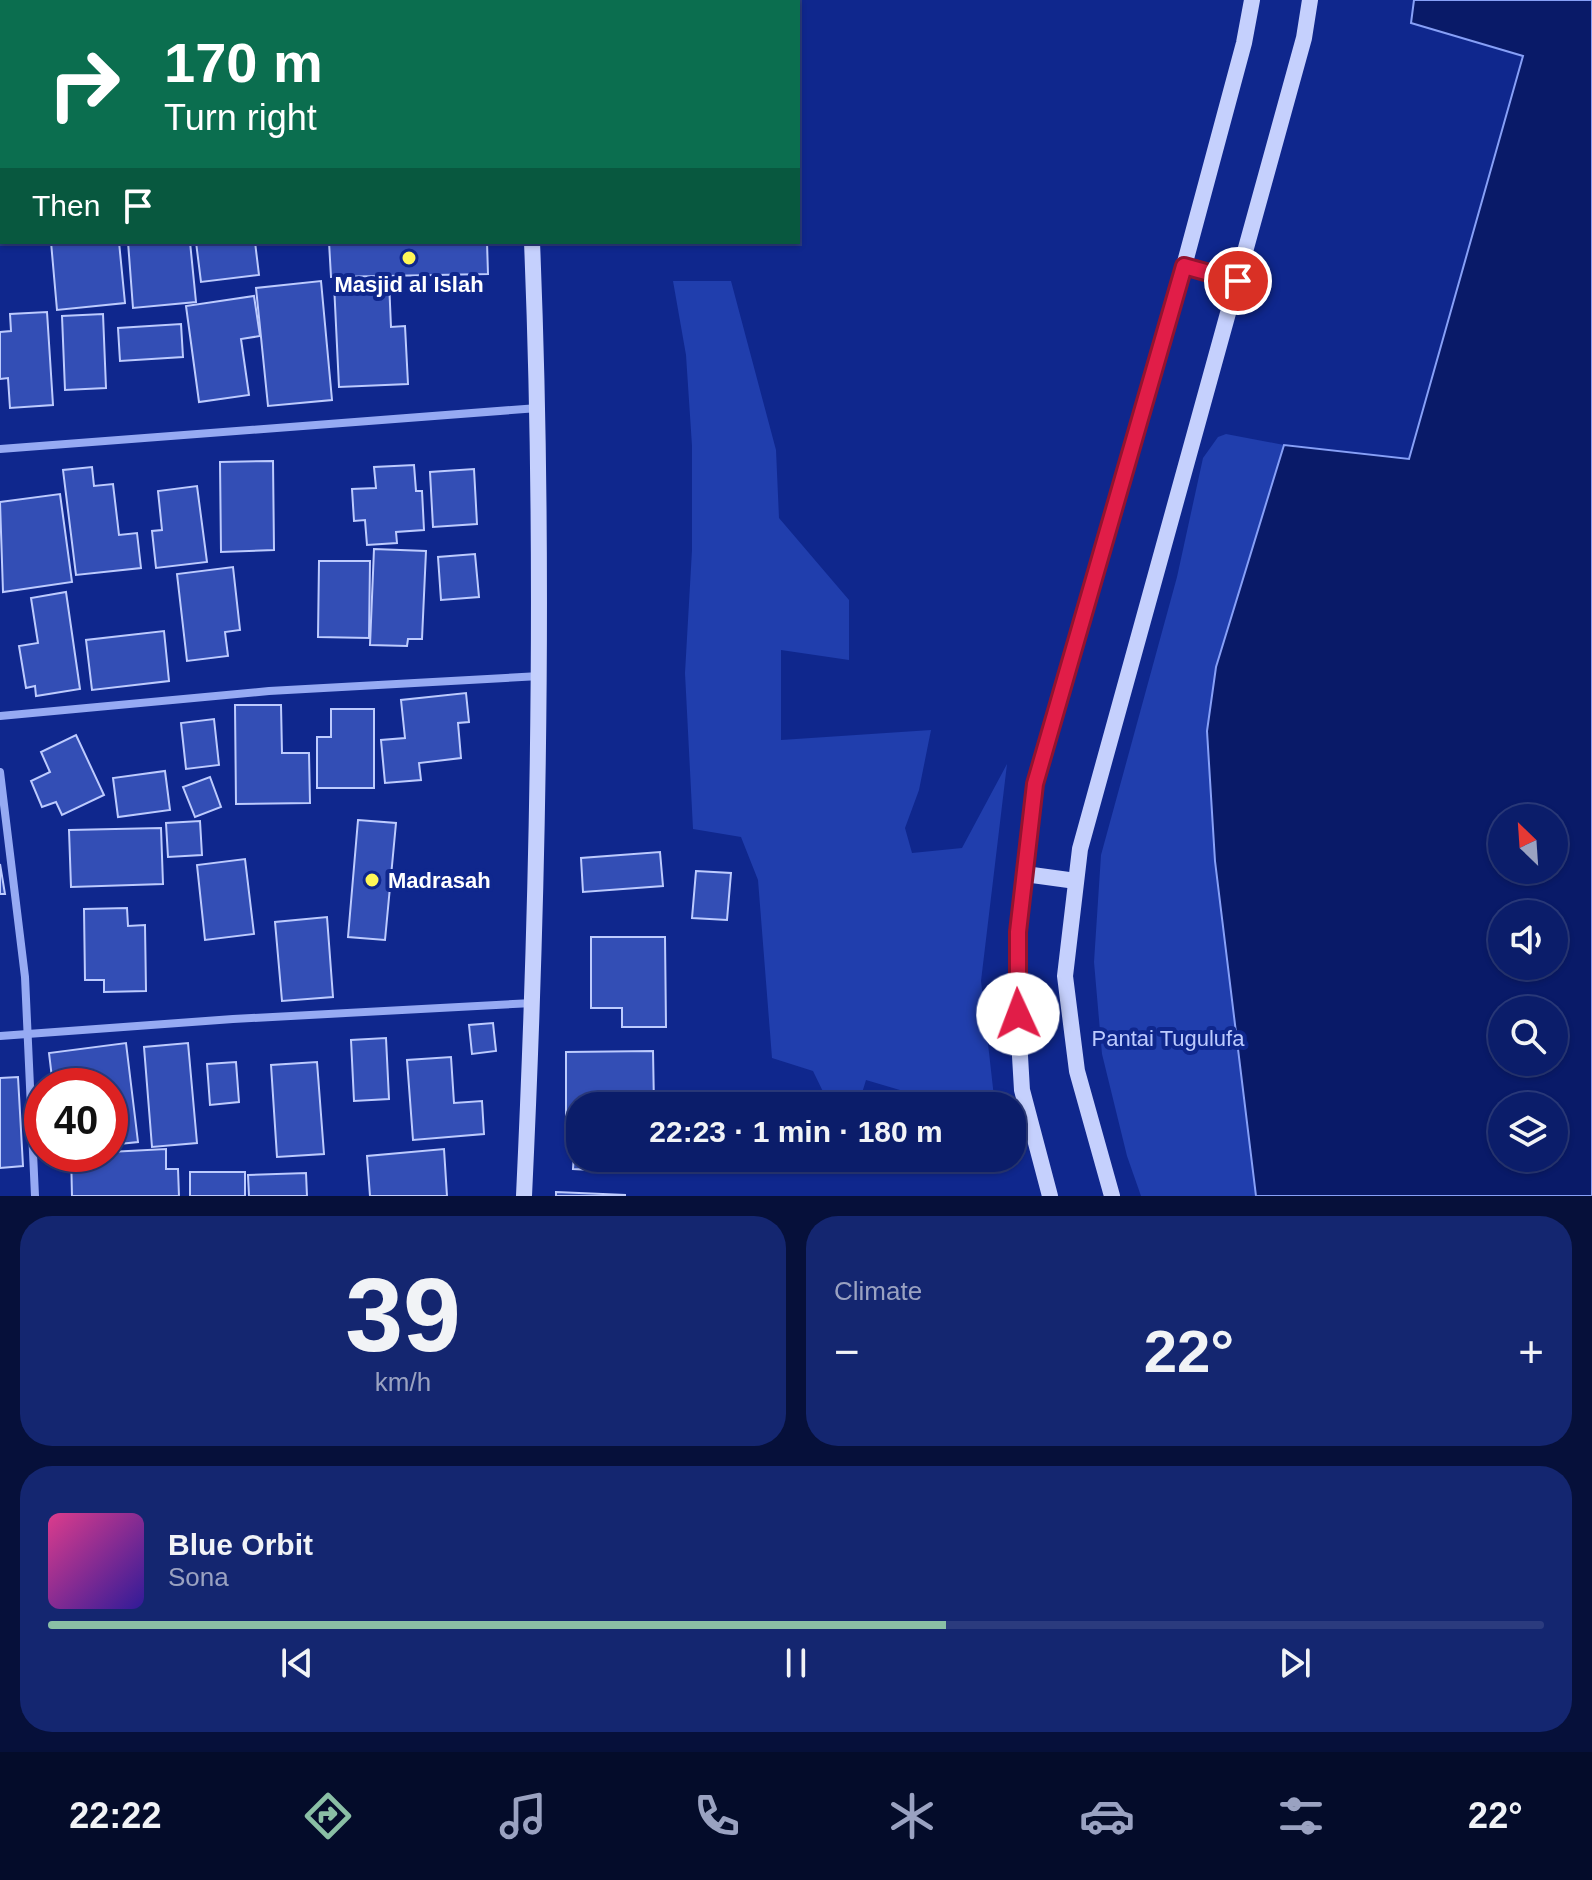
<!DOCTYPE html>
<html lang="en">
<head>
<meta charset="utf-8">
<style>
  :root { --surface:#0b1d6a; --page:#142670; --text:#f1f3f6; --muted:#9aa2c1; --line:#2b3b7e; --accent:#8abfa5 }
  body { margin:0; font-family:Arial,sans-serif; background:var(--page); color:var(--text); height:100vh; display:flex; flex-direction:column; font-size:30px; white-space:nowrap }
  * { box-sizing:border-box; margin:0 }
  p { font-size:26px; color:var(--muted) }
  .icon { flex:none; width:44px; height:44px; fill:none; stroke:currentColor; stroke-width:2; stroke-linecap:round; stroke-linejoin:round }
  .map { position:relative; height:1196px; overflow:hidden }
  .sheet { display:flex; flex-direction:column; gap:20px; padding:20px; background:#06103a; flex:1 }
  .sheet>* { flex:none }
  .guide { position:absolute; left:0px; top:0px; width:800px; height:244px; box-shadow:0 2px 6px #0004,0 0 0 2px var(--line); background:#0b6e4f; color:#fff; overflow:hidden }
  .needle { width:52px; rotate:335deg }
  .buttons { position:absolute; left:1488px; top:804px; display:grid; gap:16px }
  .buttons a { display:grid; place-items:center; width:80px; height:80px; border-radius:50%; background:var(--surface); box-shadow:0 2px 6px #0004,0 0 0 2px var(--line); font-size:40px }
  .speed { position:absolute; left:24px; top:1068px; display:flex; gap:16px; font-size:40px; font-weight:700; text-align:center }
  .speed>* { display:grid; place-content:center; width:104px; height:104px; border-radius:50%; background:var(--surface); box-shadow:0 2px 6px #0004,0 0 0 2px var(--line); line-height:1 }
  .speed .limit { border:12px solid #d22; background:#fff; color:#111 }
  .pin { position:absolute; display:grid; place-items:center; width:68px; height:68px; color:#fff; margin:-34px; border:4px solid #fff; border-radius:50%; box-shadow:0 2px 8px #0007 }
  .me { position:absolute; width:88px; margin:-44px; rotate:358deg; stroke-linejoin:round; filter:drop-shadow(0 0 6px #0008) }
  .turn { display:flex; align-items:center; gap:28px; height:168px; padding:0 32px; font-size:36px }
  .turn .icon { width:104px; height:104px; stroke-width:2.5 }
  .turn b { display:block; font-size:56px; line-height:68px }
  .then { display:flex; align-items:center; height:76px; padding:0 32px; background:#0003; gap:16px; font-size:30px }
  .big { font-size:60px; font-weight:800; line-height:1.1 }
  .sheet .widget { flex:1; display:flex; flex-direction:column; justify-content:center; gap:12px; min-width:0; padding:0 28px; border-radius:32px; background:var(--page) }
  .sheet .dial { align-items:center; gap:0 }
  .dial b { font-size:104px; line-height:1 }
  .song { display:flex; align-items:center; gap:24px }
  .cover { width:96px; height:96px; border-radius:12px; background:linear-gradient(135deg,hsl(330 70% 55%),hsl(250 70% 35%)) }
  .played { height:8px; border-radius:4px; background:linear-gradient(90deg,var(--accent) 60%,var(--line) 60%) }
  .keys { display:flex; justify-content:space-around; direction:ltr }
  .heat { display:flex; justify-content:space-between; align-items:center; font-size:44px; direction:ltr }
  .sheet .tiles { flex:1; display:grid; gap:20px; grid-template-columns:1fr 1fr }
  .widget:last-child { grid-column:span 2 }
  .trip { position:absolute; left:566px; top:1092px; width:460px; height:80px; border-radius:32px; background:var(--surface); box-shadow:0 2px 6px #0004,0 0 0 2px var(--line); font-weight:800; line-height:80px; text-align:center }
  .tabs { display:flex; height:128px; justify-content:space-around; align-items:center; background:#040c2a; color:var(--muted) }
  .tabs .icon { width:56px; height:56px }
  .tabs .active { color:var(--accent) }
  .tabs b { font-size:36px; color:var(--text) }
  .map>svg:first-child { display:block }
</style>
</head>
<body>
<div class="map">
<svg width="1592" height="1196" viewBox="0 0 1592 1196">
  <rect width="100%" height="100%" fill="#0f278d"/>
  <g fill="#203ead">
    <polygon points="673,281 731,281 776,450 779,518 849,600 849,660 781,650 781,740 931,730 919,790 905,828 912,853 962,848 1007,764 981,981 995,1106 954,1106 866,1080 858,1106 830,1106 813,1071 772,1058 758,880 741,837 693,829 685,673 692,550 692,446 686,355"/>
    <polygon points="1226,434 1284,445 1216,667 1207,731 1215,861 1256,1196 1141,1196 1127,1156 1102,1054 1094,962 1101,855 1177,577 1203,458 1218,437"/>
  </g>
  <path fill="#091a68" stroke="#87a0f7" stroke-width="2" fill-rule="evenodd" d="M1414,0H1592V1196H1256L1215,861L1207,731L1216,667L1284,445L1409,459L1523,56L1411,23ZM1502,818H1554V870H1502ZM1502,914H1554V966H1502ZM1502,1010H1554V1062H1502ZM1502,1106H1554V1158H1502Z"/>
  <g fill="#334eb5" stroke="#bdcbfe" stroke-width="2">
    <polygon points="0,0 24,2 2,2 0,49"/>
    <rect x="35" y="0" width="71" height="2"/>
    <rect x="131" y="0" width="61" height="2"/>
    <rect x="201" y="0" width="58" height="2"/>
    <rect x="265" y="0" width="66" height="2"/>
    <rect x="375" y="0" width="62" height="2"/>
    <rect x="552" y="0" width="44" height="2"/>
    <polygon points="51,242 119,242 125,303 57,310"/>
    <polygon points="128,242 190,242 196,302 133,308"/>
    <polygon points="196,242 255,242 259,275 201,282"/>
    <polygon points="329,242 487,242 488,274 331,277"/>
    <polygon points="321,281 332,400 268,406 256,288"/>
    <polygon points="389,281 391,327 405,326 408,384 339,387 334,284"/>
    <polygon points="254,296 260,336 241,339 249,395 199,402 186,306"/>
    <polygon points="47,312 53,405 10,408 8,378 0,379 0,332 11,331 10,314"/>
    <polygon points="103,314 106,388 65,390 62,316"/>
    <polygon points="181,324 183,357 120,361 118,328"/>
    <polygon points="273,461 274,550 221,552 220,462"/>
    <polygon points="414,465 416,491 422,491 424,530 396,532 397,543 367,545 365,520 354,521 352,489 376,488 374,467"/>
    <polygon points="92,467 94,486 113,484 119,535 137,533 141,568 76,575 63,470"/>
    <polygon points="474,469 477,524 433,527 430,472"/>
    <polygon points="197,486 207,562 156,568 152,531 162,530 158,491"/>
    <polygon points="60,494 72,582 3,592 0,502"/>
    <polygon points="374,549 426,551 422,639 408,639 407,646 370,645"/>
    <polygon points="475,554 479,597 441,600 438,557"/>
    <polygon points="319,561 370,561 369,638 318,637"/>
    <polygon points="233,567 240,630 225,632 228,656 187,661 177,574"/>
    <polygon points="66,592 80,689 36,696 35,686 26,688 19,646 38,643 31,598"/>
    <polygon points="164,631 169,681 92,690 86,640"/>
    <polygon points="466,693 469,722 458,723 461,758 419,763 421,780 385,783 381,740 405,738 401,700"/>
    <polygon points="235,705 281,705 282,753 309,753 310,803 236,804"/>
    <polygon points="331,709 374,709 374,788 317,788 317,737 331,737"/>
    <polygon points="214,719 219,765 186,769 181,723"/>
    <polygon points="76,735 104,795 62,815 56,802 42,807 31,781 50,772 41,752"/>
    <polygon points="165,771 170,810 118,817 113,778"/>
    <polygon points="210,777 221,807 195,817 183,787"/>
    <polygon points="358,820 396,823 385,940 348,937"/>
    <polygon points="200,821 202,855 168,857 166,823"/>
    <polygon points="161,828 163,884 71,887 69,830"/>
    <polygon points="660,852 663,886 583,892 581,858"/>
    <polygon points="245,859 254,934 205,940 197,865"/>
    <polygon points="0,864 5,894 0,894"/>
    <polygon points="696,871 731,873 727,920 692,918"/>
    <polygon points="127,908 128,926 145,925 146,991 104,992 104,980 85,980 84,909"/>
    <polygon points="327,917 333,997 282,1001 275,922"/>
    <polygon points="591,937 665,937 666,1027 622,1027 622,1008 591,1008"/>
    <polygon points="493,1023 496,1051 472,1054 469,1025"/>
    <polygon points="386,1038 389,1099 354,1101 351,1040"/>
    <polygon points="126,1043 138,1142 110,1145 110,1086 53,1086 49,1053"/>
    <polygon points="188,1043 197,1143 152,1147 144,1047"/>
    <polygon points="653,1051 654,1106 580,1106 580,1118 566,1119 566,1052"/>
    <polygon points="451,1057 454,1103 482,1101 484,1134 413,1140 407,1060"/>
    <polygon points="236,1062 239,1102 210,1105 207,1064"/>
    <polygon points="317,1062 324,1154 277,1157 271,1065"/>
    <polygon points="18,1077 23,1166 0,1168 0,1078"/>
    <polygon points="576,1125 580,1125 580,1158 652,1158 651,1173 573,1169"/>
    <polygon points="166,1149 166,1169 178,1169 179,1196 72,1196 71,1154"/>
    <polygon points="444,1149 447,1196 370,1196 367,1156"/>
    <rect x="190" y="1172" width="55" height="24"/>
    <polygon points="306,1173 307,1196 249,1196 248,1175"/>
    <polygon points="556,1192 626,1195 556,1196"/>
  </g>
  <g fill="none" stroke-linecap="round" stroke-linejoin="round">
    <g stroke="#96aaf3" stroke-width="8">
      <polyline points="0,178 2,178"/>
      <polyline points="0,449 538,408"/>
      <polyline points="0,716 269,691 540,676"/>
      <polyline points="0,772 25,977 35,1196"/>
      <polyline points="0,1036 233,1019 533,1003"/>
    </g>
    <g stroke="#c5d0fd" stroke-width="16">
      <polyline points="520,0 520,2"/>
      <polyline points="1184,266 1238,281"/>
      <polyline points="1025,874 1076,881"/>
      <path d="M524,1196C539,878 545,560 532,242"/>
      <polyline points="1050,1196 1022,1090 1016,988 1018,932 1035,784 1184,266 1244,43 1252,0"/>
      <polyline points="1112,1196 1077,1071 1065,976 1080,849 1304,38 1310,0"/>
    </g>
  </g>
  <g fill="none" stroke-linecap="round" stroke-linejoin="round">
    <g stroke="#92132f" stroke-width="20">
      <polyline id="route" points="1018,1014 1018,932 1035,784 1184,266 1238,281"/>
    </g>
    <use href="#route" stroke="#e11d48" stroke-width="14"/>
  </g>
  <g fill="#fff758" stroke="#0f278d" stroke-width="3">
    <circle cx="409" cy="258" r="8"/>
    <circle cx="372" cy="880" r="8"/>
  </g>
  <g text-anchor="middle" stroke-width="8" stroke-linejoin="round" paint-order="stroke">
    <g font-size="22" font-weight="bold" fill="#fff" stroke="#0f278d">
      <text x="409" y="292">Masjid al Islah</text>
      <text x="388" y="888" text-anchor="start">Madrasah</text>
    </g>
    <g font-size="22" fill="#bdcbfe" stroke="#0f278d">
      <text x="1168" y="1046">Pantai Tugulufa</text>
    </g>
  </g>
</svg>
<div class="buttons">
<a><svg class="needle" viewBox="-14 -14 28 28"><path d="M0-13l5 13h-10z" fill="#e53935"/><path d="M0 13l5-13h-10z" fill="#9aa2c1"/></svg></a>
<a><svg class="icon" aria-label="sound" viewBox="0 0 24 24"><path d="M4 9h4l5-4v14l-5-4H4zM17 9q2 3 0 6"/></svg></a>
<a><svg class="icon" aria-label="search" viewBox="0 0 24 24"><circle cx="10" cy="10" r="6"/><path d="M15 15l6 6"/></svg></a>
<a><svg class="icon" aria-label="layers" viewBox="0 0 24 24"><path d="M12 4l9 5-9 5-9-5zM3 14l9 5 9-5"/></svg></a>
</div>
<div class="speed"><div class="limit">40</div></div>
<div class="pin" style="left:1238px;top:281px;background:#d93025"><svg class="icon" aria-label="arrive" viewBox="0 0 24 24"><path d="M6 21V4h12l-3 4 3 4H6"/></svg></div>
<svg class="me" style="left:1018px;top:1014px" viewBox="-20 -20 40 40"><circle r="19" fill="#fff"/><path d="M0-13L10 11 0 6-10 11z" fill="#e11d48"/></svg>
<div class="trip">22:23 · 1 min · 180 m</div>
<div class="guide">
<div class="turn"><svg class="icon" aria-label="right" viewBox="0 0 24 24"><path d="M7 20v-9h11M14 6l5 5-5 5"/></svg><div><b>170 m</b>Turn right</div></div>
<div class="then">Then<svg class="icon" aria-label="arrive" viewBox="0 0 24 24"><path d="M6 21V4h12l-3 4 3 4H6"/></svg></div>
</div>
</div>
<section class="sheet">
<div class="tiles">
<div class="widget dial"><b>39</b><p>km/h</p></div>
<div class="widget"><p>Climate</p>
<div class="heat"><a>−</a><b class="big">22°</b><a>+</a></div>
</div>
<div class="widget">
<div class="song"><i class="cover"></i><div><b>Blue Orbit</b><p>Sona</p></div></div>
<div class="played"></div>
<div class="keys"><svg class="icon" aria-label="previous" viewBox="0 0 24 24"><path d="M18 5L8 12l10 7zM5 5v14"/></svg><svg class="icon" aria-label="pause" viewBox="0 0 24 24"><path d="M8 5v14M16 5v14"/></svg><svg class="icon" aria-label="next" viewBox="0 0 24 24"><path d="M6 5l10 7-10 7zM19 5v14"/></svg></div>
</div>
</div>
</section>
<nav class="tabs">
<b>22:22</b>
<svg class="icon active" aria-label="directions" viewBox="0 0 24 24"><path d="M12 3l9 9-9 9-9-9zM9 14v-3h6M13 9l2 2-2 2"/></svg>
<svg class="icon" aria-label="music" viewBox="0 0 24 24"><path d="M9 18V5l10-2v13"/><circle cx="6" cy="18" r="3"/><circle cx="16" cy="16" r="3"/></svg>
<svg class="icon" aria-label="phone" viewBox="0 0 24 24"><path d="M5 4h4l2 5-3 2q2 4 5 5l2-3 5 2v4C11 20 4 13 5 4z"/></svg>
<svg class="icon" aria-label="climate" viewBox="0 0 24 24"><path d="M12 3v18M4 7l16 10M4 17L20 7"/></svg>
<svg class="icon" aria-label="car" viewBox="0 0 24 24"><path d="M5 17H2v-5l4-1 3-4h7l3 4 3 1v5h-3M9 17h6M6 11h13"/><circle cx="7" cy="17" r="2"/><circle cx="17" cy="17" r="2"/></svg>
<svg class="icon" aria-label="filters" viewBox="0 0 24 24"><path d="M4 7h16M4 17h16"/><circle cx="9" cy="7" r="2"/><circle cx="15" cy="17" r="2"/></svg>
<b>22°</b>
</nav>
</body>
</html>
